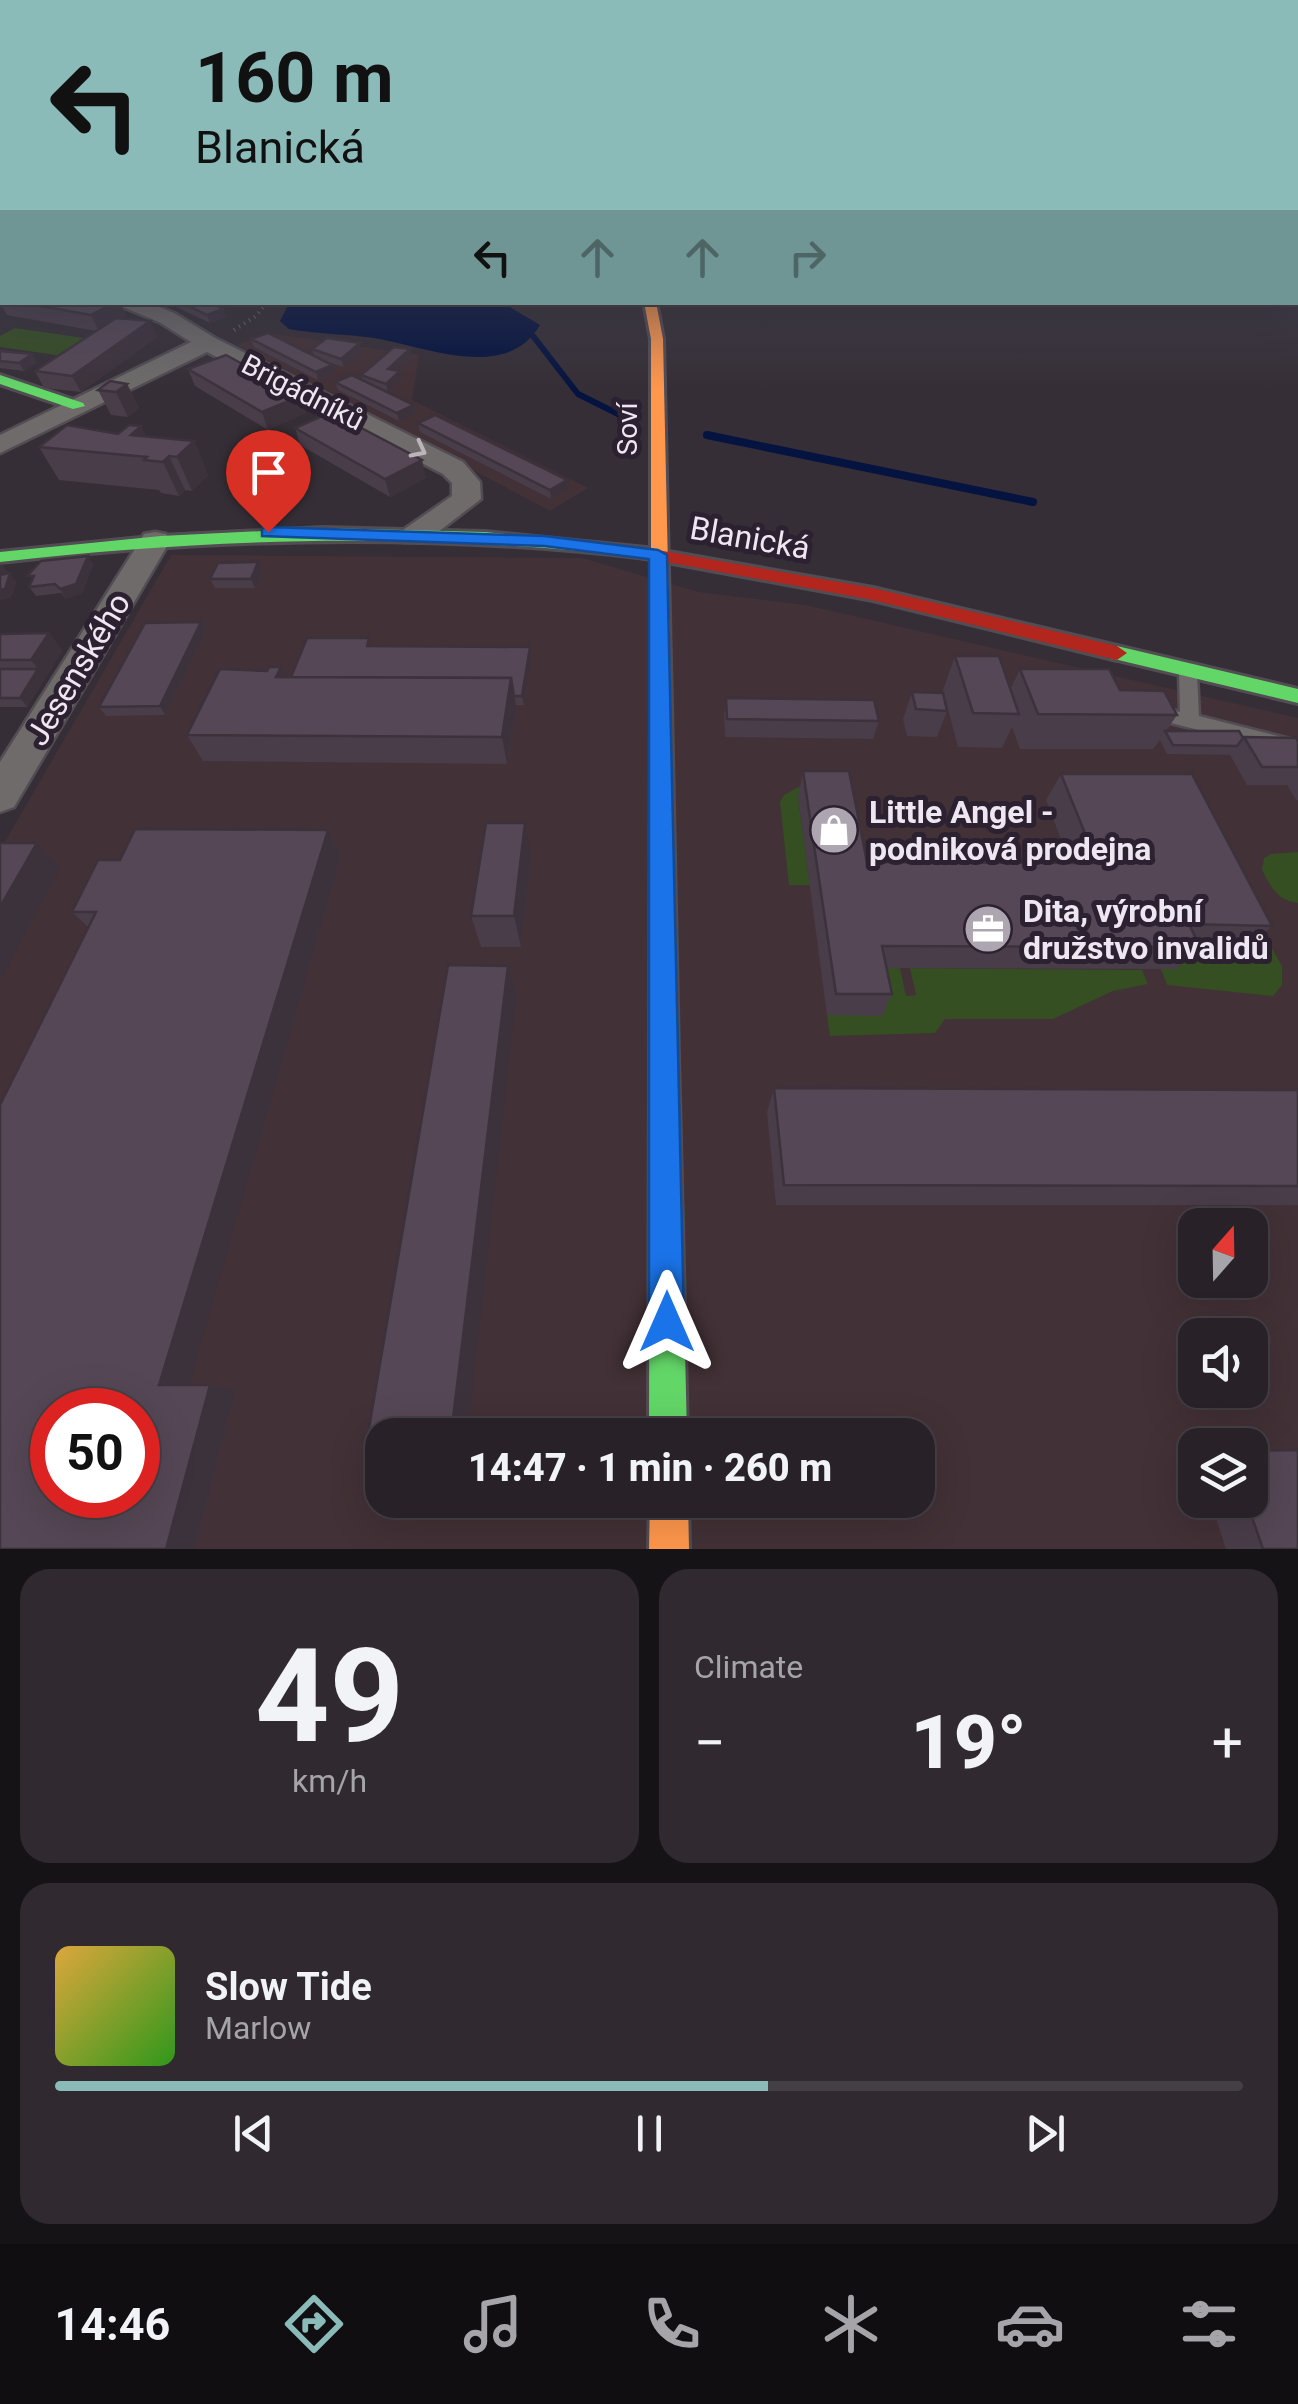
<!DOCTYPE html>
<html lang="en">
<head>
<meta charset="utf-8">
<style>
  :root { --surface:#282228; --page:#302a30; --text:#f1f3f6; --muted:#a5a4a8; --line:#443f45; --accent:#8bbbb9 }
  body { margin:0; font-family:Roboto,sans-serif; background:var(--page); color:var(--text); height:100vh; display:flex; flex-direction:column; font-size:38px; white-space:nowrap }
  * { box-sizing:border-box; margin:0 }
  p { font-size:32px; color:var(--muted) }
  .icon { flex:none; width:55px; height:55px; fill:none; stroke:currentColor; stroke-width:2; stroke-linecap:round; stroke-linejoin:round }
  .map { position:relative; height:1549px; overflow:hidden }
  .drawer { display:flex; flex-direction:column; gap:20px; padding:20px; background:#161316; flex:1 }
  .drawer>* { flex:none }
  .guide { position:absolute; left:0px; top:0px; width:1300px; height:305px; box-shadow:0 10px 40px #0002,0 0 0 2px var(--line); background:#8bbbb9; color:#111; overflow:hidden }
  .needle { width:65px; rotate:20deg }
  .controls { position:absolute; left:1178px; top:1208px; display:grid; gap:20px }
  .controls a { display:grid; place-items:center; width:90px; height:90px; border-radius:20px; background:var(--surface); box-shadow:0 10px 40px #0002,0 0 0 2px var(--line); font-size:50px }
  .speed { position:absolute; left:30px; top:1388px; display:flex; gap:20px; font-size:50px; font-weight:700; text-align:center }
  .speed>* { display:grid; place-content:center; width:130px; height:130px; border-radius:50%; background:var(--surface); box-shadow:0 10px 40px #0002,0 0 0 2px var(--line); line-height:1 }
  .speed .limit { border:15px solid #d22; background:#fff; color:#111 }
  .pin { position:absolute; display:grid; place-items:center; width:85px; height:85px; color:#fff; margin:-102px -42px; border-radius:50% 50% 50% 0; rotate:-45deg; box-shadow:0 0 10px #0007 }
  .pin .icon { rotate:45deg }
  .me { position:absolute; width:110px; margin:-55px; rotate:0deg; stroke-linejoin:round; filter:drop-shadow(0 0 8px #0008) }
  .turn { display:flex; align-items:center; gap:35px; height:210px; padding:0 30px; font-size:45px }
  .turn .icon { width:130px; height:130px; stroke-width:2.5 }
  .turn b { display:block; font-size:70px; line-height:85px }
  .lanes { display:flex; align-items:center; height:95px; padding:0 30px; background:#0003; justify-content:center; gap:50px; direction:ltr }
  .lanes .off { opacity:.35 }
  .big { font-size:75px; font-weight:800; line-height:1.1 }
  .drawer .tile { flex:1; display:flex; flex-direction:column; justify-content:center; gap:15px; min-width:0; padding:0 35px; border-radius:30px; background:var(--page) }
  .drawer .dial { align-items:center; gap:0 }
  .dial b { font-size:130px; line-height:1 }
  .song { display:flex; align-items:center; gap:30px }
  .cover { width:120px; height:120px; border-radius:15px; background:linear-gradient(135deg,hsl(40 70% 55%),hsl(110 70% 35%)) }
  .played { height:10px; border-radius:5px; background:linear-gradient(90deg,var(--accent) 60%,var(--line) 60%) }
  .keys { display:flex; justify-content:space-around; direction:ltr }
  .heat { display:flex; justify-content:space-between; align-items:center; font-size:55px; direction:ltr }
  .drawer .tiles { flex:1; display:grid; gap:20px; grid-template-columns:1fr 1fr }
  .tile:last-child { grid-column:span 2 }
  .trip { position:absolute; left:365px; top:1418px; width:570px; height:100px; border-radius:30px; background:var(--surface); box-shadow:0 10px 40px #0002,0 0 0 2px var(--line); font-weight:800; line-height:100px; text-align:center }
  .tabs { display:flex; height:160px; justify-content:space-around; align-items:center; background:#100e10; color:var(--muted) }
  .tabs .icon { width:70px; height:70px }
  .tabs .on { color:var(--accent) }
  .tabs b { font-size:45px; color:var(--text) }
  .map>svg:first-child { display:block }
</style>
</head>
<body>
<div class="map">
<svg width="1298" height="1549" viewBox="0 0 1298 1549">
  <rect width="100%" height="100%" fill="#352e36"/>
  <g fill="#423136" fill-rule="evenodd">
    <polygon points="269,333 419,355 412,400 588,488 550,511 236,345"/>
    <path d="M171,555L582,558L699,592L806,605L1298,718V1549H0V850ZM1195,1225H1250V1280H1195ZM1195,1335H1250V1390H1195ZM52,1410H138V1495H52ZM382,1435H918V1500H382ZM1195,1445H1250V1500H1195Z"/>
  </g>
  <g fill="#354e22">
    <polygon points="15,328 91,339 63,356 0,347 0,336"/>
    <polygon points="802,785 798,797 810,885 789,885 780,802 784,795"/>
    <path d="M1298,852V903C1277,901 1271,887 1262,870L1264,858L1271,854Z"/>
    <polygon points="1224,863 1282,966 1282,985 1273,996 1167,985 1161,969 1176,969"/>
    <polygon points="873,968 900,968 906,996 916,995 910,968 1142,970 1148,984 1113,991 1053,1019 945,1019 935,1033 830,1036 827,1015 881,1015"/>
  </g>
  <path fill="#051340" d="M503,303L540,325C506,383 425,346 374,338C346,334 318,334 289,329L280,321L289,303Z"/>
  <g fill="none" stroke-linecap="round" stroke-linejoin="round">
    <polyline stroke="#051340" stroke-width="6" points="533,336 578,394 622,416"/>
    <polyline stroke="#051340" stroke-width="8" points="707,435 1033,502"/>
    <g stroke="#524c53" stroke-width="5">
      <polygon id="lane" points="1188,666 1197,672 1199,716 1298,741 1298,755 1143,716 1141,711 1150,704 1180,712 1179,672"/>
    </g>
    <g stroke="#524c53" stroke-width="5">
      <g id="street">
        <rect x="0" y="203" width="2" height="13"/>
        <rect x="0" y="279" width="2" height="12"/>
        <polygon points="111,302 147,302 174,313 215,338 463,462 480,482 481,499 425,542 403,542 399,536 403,530 452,496 452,483 443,474 207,352 0,453 0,435 191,342 159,322"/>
        <polygon points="155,532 166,534 170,541 14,807 0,812 0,762 140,541 144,534"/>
      </g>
    </g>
    <g stroke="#524c53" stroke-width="6">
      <g id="fast">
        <polygon points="0,375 83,403 85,406 73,409 0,384"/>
        <path d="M323,528L485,532L646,548L655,553L646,558C429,532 216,537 0,562V552L161,536Z"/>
        <polygon points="1117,646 1298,689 1298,703 1110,658 1107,653 1110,648"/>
        <polygon points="664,1042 674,1046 678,1056 687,1435 649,1435 650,1056 654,1046"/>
      </g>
    </g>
    <g stroke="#524c53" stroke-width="6">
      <g id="slow">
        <polygon points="644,302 656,302 663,339 671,705 661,712 651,705 651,339"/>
        <polygon points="650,1500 688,1500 689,1549 649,1549"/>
      </g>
    </g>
    <g stroke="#524c53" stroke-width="6">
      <g id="jam">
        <polygon points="646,548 873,588 1117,646 1127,653 1117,660 873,600 640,557 637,553"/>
        <polygon points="661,698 671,705 678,1056 674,1066 664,1070 654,1066 650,1056 651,705"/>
      </g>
    </g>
    <polyline stroke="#6b6769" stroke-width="4" stroke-dasharray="1 5" stroke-linecap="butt" points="234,330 256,316 267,302"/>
    <polyline stroke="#6b6769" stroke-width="6" stroke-dasharray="2.5 8" stroke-linecap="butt" points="857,843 872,843"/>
    <use href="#lane" fill="#6e6b6a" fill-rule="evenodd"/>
    <use href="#street" fill="#6e6b6a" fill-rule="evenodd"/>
    <use href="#fast" fill="#63d668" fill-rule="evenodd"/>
    <use href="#slow" fill="#ff974d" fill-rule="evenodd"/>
    <use href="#jam" fill="#b3261e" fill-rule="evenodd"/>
  </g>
  <g fill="#493d49">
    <polygon points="2,297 2,302 120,302 126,316 122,318 150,321 157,337 81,392 44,388 35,371 96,331 7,315 0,302 0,298"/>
    <polygon points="161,302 209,302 226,317 210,323 176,307"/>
    <polygon points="251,339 314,356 312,349 362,351 344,367 322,360 335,374 318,380 254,347"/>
    <polygon points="410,349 412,357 397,370 402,379 388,392 414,405 416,413 399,421 338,390 335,382 362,380 361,375"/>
    <polygon points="0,351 37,363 24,371 0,368"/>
    <polygon points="188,369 306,413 268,430 195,386"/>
    <polygon points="127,384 139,408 128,417 111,415 98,390"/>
    <polygon points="418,423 567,489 551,499 420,432"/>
    <polygon points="141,426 146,437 194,441 208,475 192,491 185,490 179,496 161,493 159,490 59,480 39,447 118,434"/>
    <polygon points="295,428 426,478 390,497 300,445"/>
    <polygon points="88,556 93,565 82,593 66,599 61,593 36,596 29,587"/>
    <polygon points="262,571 255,588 215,588 210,579"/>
    <polygon points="201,622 206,631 165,715 106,716 99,707"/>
    <polygon points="49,633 62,651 27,707 0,707 0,634"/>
    <polygon points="372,646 531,656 524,705 516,705 507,764 203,761 187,735 281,667 285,677 291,677"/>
    <polygon points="955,656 1010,690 1020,669 1120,690 1177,715 1166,731 1243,738 1244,737 1298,741 1298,800 1296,800 1287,785 1247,785 1230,755 1167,754 1160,740 1153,749 1020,749 1012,727 1002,748 958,747 943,690"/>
    <polygon points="912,692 947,711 937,737 907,736 903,719"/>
    <polygon points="726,698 879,721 873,739 725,737 724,716"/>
    <polygon points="803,771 867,862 1070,863 1046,800 1061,774 1272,926 1247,949 1198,948 1176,969 887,968 892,994 882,1016 827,1015 798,797"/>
    <polygon points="328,830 341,855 188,1385 210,1385 235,1391 195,1549 0,1549 88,927 72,912 120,860"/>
    <polygon points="531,856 521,947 481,947 471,916"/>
    <polygon points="774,1088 1298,1090 1298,1205 776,1205 767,1112"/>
    <polygon points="1210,1500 1250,1500 1298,1549 1226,1549"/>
  </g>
  <g fill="#3c323c">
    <polygon points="115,302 120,302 126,316 99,331 91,315"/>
    <polygon points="223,309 226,317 210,323 207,315"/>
    <polygon points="150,321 157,337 81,392 72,376"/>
    <polygon points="360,343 362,351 344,367 341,359"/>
    <polygon points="410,349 412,357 389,377 388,369"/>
    <polygon points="32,354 37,363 24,371 19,363"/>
    <polygon points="332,365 335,374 318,380 316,372"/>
    <polygon points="400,371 402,379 388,392 386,384"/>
    <polygon points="127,384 139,408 128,417 116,392"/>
    <polygon points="301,396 306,413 268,430 262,412"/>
    <polygon points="414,405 416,413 399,421 397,413"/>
    <polygon points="141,426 157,459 131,435"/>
    <polygon points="194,441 208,475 192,491 177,457"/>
    <polygon points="169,456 185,490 179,496 163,462"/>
    <polygon points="422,460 426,478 390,497 385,479"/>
    <polygon points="567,480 567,489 551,499 550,490"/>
    <polygon points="88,556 93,565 82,593 66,599 60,589"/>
    <polygon points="258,562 262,571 255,588 251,579"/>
    <polygon points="3,566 17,582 11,598 0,600 0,575"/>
    <polygon points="201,622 206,631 165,715 160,706"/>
    <polygon points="49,633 62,651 27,707 20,698 38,669 31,660"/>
    <polygon points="530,647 531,656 524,705 522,696"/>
    <polygon points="281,667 293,693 276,677"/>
    <polygon points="511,678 516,705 507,764 502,737"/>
    <polygon points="525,823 531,856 521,947 514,916"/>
    <polygon points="328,830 341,855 187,1391 159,1385"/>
    <polygon points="37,843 60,868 0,980 0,907"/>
    <polygon points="508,966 516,995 467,1435 451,1435"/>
    <polygon points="210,1385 235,1391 195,1549 166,1549"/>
  </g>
  <g fill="#554755" stroke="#3c323c" stroke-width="2.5" fill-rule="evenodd">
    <polygon points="18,302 115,302 91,315"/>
    <polygon points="181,302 209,302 223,309 207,315"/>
    <polygon points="116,318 150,321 72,376 35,371"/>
    <polygon points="268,333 332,365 316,372 251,339"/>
    <polygon points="327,338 360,343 341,359 312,349"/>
    <polygon points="394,347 410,349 388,369 400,371 386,384 361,375"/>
    <polygon points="0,351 32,354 19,363 0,361"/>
    <polygon points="226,355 301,396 262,412 188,369"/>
    <polygon points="352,375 414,405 397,413 335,382"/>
    <polygon points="110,381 127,384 116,392 98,390"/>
    <polygon points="331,412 422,460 385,479 295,428"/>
    <polygon points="435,415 567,480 550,490 418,423"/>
    <polygon points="67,425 118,434 129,425 141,426 131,435 194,441 177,457 169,456 163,462 144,460 147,457 39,447"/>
    <polygon points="88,556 76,584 60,589 55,584 29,587 34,576 27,576 41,561"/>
    <polygon points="258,562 251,579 210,579 218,563"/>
    <polygon points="0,566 3,566 0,575 10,573 5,589 0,590"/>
    <polygon points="201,622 160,706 99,707 145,623"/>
    <polygon points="49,633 31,660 0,660 0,634"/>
    <polygon points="307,638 369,638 367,646 530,647 522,696 514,696 511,678 291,677"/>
    <polygon points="955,656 999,656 1019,714 973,713"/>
    <polygon points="269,667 281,667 276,677 511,678 502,737 187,735 220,669 267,671"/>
    <polygon points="0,669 38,669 20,698 0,698"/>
    <polygon points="1020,669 1109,669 1120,690 1164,691 1177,715 1038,714"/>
    <polygon points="912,692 943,693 947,711 916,709"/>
    <polygon points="726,698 874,700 879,721 727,719"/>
    <polygon points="1165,731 1239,731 1243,738 1237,746 1173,745"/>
    <polygon points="1244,737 1296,738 1298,741 1298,767 1262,767"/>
    <polygon points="803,771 849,771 867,862 1097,863 1061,774 1192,774 1272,926 1189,924 1200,947 882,946 892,994 836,994"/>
    <polygon points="486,823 525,823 514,916 471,916"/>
    <path d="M135,829L328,830L159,1385H210L166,1549H0V1105L96,912H72L98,860H120ZM52,1410H138V1495H52Z"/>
    <polygon points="0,843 37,843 0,907"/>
    <polygon points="448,965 508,966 451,1435 368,1434"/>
    <polygon points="774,1088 1298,1090 1298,1186 784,1185"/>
    <polygon points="1298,1450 1298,1549 1263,1549 1246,1500 1250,1500 1250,1451"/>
  </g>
  <defs><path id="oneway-chevron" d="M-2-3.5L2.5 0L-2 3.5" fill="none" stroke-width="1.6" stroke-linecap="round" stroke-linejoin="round" transform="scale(2.5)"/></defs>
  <use stroke="#bbb5bb" href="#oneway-chevron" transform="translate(419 450) rotate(27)"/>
  <linearGradient id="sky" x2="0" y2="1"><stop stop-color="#1d191e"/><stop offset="0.44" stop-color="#4b4c5d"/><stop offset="1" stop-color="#4b4c5d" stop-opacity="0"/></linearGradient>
  <rect width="1298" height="390" fill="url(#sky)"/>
  <polygon fill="#1a73e8" stroke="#114b97" stroke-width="2.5" points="268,527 544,536 658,550 667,555 684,1322 679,1334 667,1339 654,1334 649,1322 649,559 544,546 262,536 262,528"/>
  <defs>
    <g id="shop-disc" transform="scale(2.5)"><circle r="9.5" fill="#ada6b0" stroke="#2c2130"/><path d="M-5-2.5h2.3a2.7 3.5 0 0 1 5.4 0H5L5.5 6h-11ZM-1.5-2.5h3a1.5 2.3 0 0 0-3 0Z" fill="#fff"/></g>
    <g id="office-disc" transform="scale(2.5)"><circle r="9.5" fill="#ada6b0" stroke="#2c2130"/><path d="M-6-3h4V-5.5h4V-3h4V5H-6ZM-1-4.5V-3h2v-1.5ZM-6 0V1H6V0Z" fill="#fff"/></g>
  </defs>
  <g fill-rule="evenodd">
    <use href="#shop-disc" x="834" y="830"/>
    <use href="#office-disc" x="988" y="929"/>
  </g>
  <g text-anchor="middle" stroke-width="10" stroke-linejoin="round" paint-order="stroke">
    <g font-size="28" fill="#eee7f1" stroke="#2c2130">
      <text transform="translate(303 392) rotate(27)" y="10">Brigádníků</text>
      <text transform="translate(627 429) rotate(-90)" y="10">Soví</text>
    </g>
    <g font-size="32" fill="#eee7f1" stroke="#2c2130">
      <text transform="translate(750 538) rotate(10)" y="11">Blanická</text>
      <text transform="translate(78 669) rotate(-59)" y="11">Jesenského</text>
    </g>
    <g font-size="32" font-weight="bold" fill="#eee7f1" stroke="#2c2130" text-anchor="start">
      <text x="869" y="823">Little Angel -<tspan x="869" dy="37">podniková prodejna</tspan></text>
      <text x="1023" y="922">Dita, výrobní<tspan x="1023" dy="37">družstvo invalidů</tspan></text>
    </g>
  </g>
</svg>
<div class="controls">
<a><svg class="needle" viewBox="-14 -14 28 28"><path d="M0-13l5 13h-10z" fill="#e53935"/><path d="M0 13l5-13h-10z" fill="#a5a4a8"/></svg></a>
<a><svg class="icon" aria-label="sound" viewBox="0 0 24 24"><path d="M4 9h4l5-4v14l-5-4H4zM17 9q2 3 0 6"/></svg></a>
<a><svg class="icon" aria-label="layers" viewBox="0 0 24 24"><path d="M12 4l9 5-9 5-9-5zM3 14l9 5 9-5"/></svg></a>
</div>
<div class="speed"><div class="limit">50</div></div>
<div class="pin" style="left:268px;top:532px;background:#d93025"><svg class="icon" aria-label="arrive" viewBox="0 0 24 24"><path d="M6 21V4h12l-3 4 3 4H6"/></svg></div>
<svg class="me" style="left:667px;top:1322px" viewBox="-20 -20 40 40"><path d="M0-17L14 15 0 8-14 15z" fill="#1a73e8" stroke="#fff" stroke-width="4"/></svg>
<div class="trip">14:47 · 1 min · 260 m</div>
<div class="guide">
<div class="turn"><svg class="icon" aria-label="left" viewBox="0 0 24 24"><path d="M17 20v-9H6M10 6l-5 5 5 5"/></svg><div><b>160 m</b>Blanická</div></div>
<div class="lanes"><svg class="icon" aria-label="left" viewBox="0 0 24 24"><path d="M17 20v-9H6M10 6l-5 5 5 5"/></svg><svg class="icon off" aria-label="ahead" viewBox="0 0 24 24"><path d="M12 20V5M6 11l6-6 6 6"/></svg><svg class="icon off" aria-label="ahead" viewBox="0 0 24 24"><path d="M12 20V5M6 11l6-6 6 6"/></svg><svg class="icon off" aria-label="right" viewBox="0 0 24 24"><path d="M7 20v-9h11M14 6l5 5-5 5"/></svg></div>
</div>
</div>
<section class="drawer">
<div class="tiles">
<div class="tile dial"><b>49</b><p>km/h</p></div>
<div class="tile"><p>Climate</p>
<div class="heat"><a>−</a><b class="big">19°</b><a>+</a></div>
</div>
<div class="tile">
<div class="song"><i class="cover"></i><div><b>Slow Tide</b><p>Marlow</p></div></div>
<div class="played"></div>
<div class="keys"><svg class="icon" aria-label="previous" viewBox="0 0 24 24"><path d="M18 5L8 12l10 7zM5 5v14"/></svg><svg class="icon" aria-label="pause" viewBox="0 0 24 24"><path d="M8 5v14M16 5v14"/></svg><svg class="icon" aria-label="next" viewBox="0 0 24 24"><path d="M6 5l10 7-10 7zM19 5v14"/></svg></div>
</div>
</div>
</section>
<nav class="tabs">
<b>14:46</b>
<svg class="icon on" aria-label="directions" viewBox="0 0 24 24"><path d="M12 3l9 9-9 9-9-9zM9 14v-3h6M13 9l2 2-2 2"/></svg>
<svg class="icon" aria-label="music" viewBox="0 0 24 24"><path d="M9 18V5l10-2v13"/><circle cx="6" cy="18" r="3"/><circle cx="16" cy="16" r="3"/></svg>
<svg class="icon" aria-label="phone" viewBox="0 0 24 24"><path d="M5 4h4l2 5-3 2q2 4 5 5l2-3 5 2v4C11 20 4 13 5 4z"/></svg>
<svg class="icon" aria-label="climate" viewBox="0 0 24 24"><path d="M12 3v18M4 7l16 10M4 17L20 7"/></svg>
<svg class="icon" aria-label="car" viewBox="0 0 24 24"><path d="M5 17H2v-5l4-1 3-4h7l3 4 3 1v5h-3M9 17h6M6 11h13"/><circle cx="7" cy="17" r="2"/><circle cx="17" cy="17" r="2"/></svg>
<svg class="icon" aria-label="filters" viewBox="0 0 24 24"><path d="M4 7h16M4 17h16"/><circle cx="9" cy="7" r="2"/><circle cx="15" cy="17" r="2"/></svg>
</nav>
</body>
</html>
